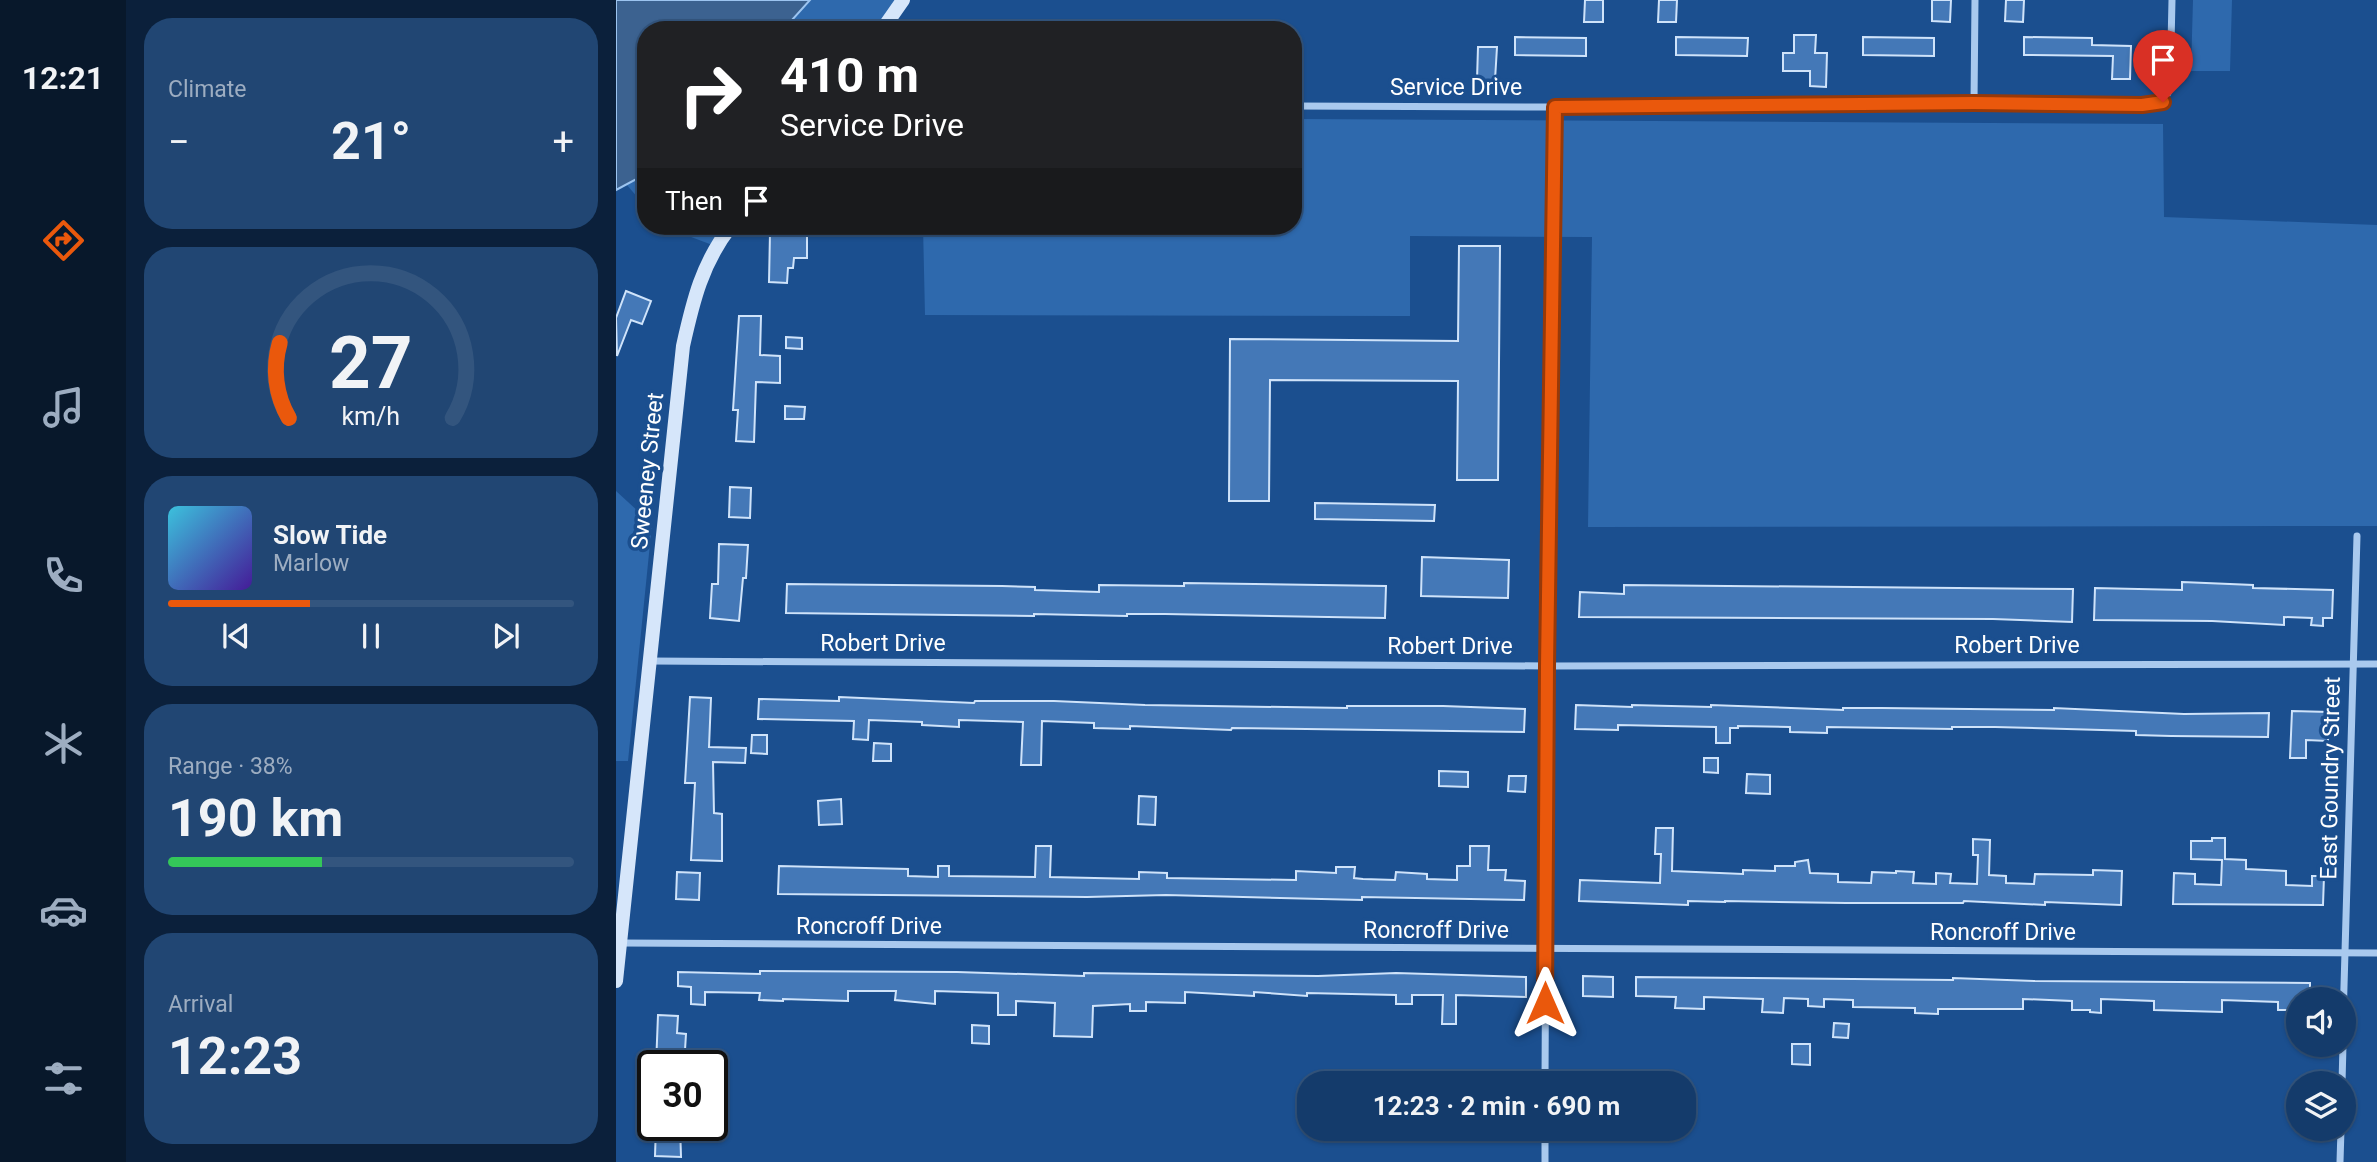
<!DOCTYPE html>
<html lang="en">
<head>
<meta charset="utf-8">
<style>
  :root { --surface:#143b6b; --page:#214673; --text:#f1f3f6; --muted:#9dadc1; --line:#33557e; --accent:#ea580c }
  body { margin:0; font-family:Roboto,sans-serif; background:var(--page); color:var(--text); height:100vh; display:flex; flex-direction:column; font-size:26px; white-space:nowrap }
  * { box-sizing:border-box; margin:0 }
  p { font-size:23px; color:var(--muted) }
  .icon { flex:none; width:38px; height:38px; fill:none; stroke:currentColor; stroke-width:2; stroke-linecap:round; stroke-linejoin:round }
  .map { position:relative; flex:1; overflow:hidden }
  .details { display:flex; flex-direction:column; gap:18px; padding:18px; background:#0b203b; width:490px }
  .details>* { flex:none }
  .banner { position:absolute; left:21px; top:21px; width:665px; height:214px; border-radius:28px; box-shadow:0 2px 5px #0004,0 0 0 2px var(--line); background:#202124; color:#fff; overflow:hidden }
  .tools { position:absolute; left:1670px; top:987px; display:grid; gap:14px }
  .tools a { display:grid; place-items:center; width:70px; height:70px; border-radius:50%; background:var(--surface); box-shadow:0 2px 5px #0004,0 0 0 2px var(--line); font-size:35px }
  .speed { position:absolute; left:21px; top:1050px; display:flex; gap:14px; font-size:35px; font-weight:700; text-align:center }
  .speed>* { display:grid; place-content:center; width:91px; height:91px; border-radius:50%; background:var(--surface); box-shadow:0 2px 5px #0004,0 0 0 2px var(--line); line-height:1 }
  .speed .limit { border:4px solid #111; border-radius:10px; background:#fff; color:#111 }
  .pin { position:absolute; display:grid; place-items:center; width:60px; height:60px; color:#fff; margin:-72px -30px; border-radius:50% 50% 50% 0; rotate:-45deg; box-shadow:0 0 7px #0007 }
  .pin .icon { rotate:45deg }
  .me { position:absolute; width:77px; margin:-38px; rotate:0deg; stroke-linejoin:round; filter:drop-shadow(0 0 5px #0008) }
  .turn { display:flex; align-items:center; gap:24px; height:147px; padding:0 28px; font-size:32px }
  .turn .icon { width:91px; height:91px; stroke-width:2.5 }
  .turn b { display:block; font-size:49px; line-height:60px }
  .then { display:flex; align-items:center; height:66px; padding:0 28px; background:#0003; gap:14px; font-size:26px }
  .big { font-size:52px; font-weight:700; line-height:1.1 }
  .details .tile { flex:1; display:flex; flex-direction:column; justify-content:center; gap:10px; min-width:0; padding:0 24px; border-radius:28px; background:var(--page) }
  .details .dial { align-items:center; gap:0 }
  .dial svg { height:182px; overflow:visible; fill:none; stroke:var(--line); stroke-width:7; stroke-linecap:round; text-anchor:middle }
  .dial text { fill:var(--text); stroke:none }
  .song { display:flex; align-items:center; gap:21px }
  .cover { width:84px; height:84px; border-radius:10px; background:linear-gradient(135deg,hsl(190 70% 55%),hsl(260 70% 35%)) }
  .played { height:7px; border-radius:4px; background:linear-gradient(90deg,var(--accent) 35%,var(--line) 35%) }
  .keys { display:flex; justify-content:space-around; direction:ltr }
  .heat { display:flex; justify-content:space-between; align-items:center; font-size:38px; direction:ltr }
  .charge { height:10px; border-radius:5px; background:linear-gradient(90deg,#34c759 38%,var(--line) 0) }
  .trip { position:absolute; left:681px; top:1071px; width:399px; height:70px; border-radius:28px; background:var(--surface); box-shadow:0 2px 5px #0004,0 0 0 2px var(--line); font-weight:700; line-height:70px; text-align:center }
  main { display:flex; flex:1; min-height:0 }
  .tabs { display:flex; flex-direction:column; width:126px; justify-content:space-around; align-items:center; background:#08182b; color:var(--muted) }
  .tabs .icon { width:49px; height:49px }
  .tabs .current { color:var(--accent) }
  .tabs b { font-size:32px; color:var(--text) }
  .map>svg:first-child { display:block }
</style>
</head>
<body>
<main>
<nav class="tabs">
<b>12:21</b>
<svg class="icon current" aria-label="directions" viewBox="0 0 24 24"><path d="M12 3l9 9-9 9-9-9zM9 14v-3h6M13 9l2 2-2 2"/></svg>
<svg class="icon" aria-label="music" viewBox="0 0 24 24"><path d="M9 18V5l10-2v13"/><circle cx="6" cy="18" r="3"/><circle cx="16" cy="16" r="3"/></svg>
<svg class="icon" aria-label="phone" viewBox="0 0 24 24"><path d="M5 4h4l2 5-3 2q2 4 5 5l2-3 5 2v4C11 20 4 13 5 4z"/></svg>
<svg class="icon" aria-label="climate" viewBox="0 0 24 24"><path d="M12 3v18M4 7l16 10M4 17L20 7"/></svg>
<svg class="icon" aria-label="car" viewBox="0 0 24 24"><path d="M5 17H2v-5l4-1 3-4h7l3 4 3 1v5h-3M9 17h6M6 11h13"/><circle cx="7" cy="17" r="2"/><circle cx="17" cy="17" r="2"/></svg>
<svg class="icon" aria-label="filters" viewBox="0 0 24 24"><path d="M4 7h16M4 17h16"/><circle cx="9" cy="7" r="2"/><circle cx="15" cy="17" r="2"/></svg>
</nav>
<section class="details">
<div class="tile"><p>Climate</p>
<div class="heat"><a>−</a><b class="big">21°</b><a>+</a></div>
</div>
<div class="tile dial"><svg viewBox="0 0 100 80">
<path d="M14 69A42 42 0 1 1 86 69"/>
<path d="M14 69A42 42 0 0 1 10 36" stroke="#ea580c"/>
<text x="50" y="56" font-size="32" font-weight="700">27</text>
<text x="50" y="72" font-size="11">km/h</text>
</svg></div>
<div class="tile">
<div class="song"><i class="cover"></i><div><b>Slow Tide</b><p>Marlow</p></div></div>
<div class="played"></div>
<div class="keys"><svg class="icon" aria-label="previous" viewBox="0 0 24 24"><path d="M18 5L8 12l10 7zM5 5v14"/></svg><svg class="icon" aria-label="pause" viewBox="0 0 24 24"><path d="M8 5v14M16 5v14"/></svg><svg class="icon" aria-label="next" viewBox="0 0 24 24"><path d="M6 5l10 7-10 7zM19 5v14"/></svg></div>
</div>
<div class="tile"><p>Range · 38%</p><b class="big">190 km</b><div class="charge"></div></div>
<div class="tile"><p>Arrival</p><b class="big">12:23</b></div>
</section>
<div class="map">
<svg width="1761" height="1162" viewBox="0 0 1761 1162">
  <rect width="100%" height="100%" fill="#1b4f8f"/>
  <g fill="#2e69ad">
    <polygon points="194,0 283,0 264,30 167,30"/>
    <polygon points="1577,0 1616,0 1614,71 1575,71"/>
    <polygon points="677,119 1547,124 1548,217 1761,225 1761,526 972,527 976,237 794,236 794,316 309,315 307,226 677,226"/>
    <polygon points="30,174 30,207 10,184"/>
    <polygon points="46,226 115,226 99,246"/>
    <polygon points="0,491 36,524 12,761 0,761"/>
  </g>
  <polygon fill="#3c6290" stroke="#9cc4f0" stroke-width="2" points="0,0 194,0 167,30 30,30 30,174 0,190"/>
  <g fill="#4478b7" stroke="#cfe3fa" stroke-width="2">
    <polygon points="969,0 987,0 987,22 968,22"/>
    <polygon points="1043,0 1061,0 1060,22 1042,22"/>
    <polygon points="1316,0 1335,0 1334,22 1316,21"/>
    <polygon points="1390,0 1408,0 1407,22 1389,21"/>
    <polygon points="1178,35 1200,35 1199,53 1211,53 1210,87 1194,86 1194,71 1167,71 1167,53 1178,53"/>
    <polygon points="899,37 970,38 970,56 899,55"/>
    <polygon points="1060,37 1132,38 1131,56 1060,55"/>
    <polygon points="1247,37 1318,38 1318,56 1247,55"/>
    <polygon points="1408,37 1476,38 1476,45 1515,46 1514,79 1496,79 1497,56 1408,55"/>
    <polygon points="862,47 881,47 879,80 861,80"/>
    <polygon points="154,233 191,234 191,258 178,258 177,268 172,268 171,283 153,282"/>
    <polygon points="843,246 884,246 882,480 841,480 842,381 654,380 653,501 613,501 614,339 842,341"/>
    <polygon points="10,291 35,301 26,324 15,320 1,356 0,318"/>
    <polygon points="123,316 145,316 144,355 164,356 164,383 140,382 138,442 120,441 122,410 117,410"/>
    <polygon points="170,337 186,338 186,349 170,348"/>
    <polygon points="169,406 189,407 188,419 169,419"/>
    <polygon points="114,487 135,488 134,518 113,517"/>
    <polygon points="699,503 819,505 818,521 699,519"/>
    <polygon points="103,544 132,545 130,578 127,578 123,621 94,618 96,584 102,584"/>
    <polygon points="806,557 893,560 892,598 805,596"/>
    <polygon points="1566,582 1637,585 1637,588 1717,590 1716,618 1707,618 1707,626 1695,625 1696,618 1668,617 1668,625 1596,621 1478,620 1479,588 1566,590"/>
    <polygon points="568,583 770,586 769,618 549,614 511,614 511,616 418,614 418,616 170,613 171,584 386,586 419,587 419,590 483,592 483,585 568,586"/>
    <polygon points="1008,585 1457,589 1456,622 1377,619 963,617 964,592 1008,594"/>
    <polygon points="74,697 95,698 93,747 130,748 129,763 97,762 98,813 106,814 106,861 75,860 79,783 69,783"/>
    <polygon points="223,697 358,703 359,701 438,701 529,705 731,708 731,706 827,706 909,709 908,732 616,728 615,730 514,726 514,729 478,728 478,723 426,721 425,765 405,765 407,722 343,720 343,727 306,725 306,722 253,720 252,740 237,739 238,721 142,719 143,699 223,701"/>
    <polygon points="960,705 1016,707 1016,705 1095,707 1095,705 1227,710 1227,708 1266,708 1438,710 1438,708 1568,714 1653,713 1652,737 1555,736 1520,735 1520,731 1379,727 1336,727 1336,729 1211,727 1211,733 1174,732 1174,727 1122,726 1122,728 1114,728 1114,743 1100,743 1100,727 1002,725 1002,730 959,729"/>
    <polygon points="1676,711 1713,712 1712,741 1690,740 1690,758 1674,758"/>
    <polygon points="136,735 151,735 151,754 135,753"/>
    <polygon points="258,743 275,744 275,761 257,761"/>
    <polygon points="1088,758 1102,758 1102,773 1088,772"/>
    <polygon points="823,771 852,772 852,787 823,786"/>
    <polygon points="1131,774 1154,775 1154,794 1130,793"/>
    <polygon points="893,776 910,776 909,792 892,791"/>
    <polygon points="523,796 540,797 539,825 522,824"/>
    <polygon points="225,799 226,824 203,825 202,801"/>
    <polygon points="1040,828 1057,828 1056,871 1127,874 1127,870 1159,871 1159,866 1179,866 1179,862 1192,860 1194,873 1222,874 1222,882 1255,883 1256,872 1280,873 1280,871 1298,872 1297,883 1320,884 1320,873 1335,874 1334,883 1361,884 1362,855 1357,855 1357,839 1374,840 1373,875 1390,876 1390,883 1418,884 1419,874 1477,875 1477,870 1506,871 1505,905 1429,902 1429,905 1348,901 1347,903 1230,903 1109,901 1109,902 1072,901 1072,905 963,901 964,880 1044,883 1045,854 1039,854"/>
    <polygon points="1596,838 1609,838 1609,859 1630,860 1630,869 1670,871 1670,885 1696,886 1696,876 1708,876 1707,905 1557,904 1558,873 1579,874 1579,884 1605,885 1606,860 1575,859 1575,841 1596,841"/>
    <polygon points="420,846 435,846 434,877 523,879 523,872 551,873 551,878 680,880 680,871 720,873 720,867 739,867 738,878 747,879 779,880 780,872 811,874 811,879 841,880 841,866 854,866 854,846 873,846 872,870 890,870 889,880 909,881 908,900 746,897 746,900 550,895 471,897 162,894 163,866 292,869 292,876 322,877 322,866 333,866 333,876 419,877"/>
    <polygon points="61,872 84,873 83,900 60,899"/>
    <polygon points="144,971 341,972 468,976 468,973 702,976 780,973 910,977 910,997 840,995 840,1024 826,1024 827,995 796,995 796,1004 780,1004 780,995 691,993 691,996 638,992 638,996 569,992 569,1003 530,1002 530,1011 514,1011 514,1004 477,1006 476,1037 438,1036 439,1003 400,1001 400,1015 382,1015 382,993 319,991 319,1004 279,1000 280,991 232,991 232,1001 167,999 167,1001 143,1000 144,993 89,992 89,1005 75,1004 75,987 62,986 62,972 144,974"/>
    <polygon points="967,976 997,977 997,997 967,996"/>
    <polygon points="1020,977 1337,980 1337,978 1419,981 1694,983 1694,999 1682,999 1681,1010 1662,1010 1662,1002 1606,1000 1606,1012 1538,1010 1538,1001 1485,999 1485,1013 1474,1012 1474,1010 1456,1010 1456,1001 1407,999 1407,1009 1322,1009 1322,1014 1299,1013 1299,1008 1237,1007 1237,1000 1208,999 1208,1007 1192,1006 1192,999 1168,998 1167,1013 1146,1012 1147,999 1088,997 1088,1009 1059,1008 1060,997 1020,996"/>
    <polygon points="42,1015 62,1016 61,1033 70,1034 68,1066 40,1066"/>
    <polygon points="1218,1023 1233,1024 1232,1038 1217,1037"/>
    <polygon points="356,1025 373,1026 373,1044 356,1043"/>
    <polygon points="1176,1044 1194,1044 1194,1065 1176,1064"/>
    <polygon points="40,1125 64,1125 65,1157 39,1156"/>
  </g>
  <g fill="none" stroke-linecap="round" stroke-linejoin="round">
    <g stroke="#a9c9ee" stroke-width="7">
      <polyline points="1358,103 1359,0"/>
      <polyline points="677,106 939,107 1358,103 1526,105 1547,102 1554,89 1556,0"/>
      <polyline points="34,661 931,666 1761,664"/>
      <polyline points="5,943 1761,953"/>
      <polyline points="1727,1021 1741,536"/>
      <polyline points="929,1083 931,666 939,107"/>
      <polyline points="1726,1083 1727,1045"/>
      <polyline points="929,1129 929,1162"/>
      <polyline points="1724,1162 1725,1129"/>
    </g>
    <g stroke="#d6e6fa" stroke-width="14">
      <polyline points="266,30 287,0"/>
      <path d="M0,981L67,346C77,301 86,263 115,226"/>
    </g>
  </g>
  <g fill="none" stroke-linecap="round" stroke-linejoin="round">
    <g stroke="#983908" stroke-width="18">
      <polyline id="route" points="929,1003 931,666 939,107 1358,103 1526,105 1547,102"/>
    </g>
    <use href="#route" stroke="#ea580c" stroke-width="12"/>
  </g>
  <g text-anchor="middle" stroke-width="7" stroke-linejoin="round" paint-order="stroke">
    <g font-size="23" fill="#fff" stroke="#1b4f8f">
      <text x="840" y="95">Service Drive</text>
      <text transform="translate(31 471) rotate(-84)" y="8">Sweeney Street</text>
      <text x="267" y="651">Robert Drive</text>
      <text x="1401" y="653">Robert Drive</text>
      <text x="834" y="654">Robert Drive</text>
      <text transform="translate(1714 778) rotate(-89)" y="8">East Goundry Street</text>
      <text x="253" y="934">Roncroff Drive</text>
      <text x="820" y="938">Roncroff Drive</text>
      <text x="1387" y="940">Roncroff Drive</text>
    </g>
  </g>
</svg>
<div class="tools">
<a><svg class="icon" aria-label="sound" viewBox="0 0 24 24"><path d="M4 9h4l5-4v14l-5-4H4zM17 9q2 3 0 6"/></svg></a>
<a><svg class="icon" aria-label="layers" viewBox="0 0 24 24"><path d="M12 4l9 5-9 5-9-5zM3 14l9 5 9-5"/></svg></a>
</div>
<div class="speed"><div class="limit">30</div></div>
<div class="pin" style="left:1547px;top:102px;background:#d93025"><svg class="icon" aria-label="arrive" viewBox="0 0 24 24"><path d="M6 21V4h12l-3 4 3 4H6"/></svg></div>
<svg class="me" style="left:929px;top:1003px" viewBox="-20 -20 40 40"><path d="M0-17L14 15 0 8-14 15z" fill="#ea580c" stroke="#fff" stroke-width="4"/></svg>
<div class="trip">12:23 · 2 min · 690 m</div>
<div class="banner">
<div class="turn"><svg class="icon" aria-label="right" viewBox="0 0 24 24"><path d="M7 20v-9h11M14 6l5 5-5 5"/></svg><div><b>410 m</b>Service Drive</div></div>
<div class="then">Then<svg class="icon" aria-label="arrive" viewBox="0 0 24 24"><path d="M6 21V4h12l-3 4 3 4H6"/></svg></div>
</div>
</div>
</main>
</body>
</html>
